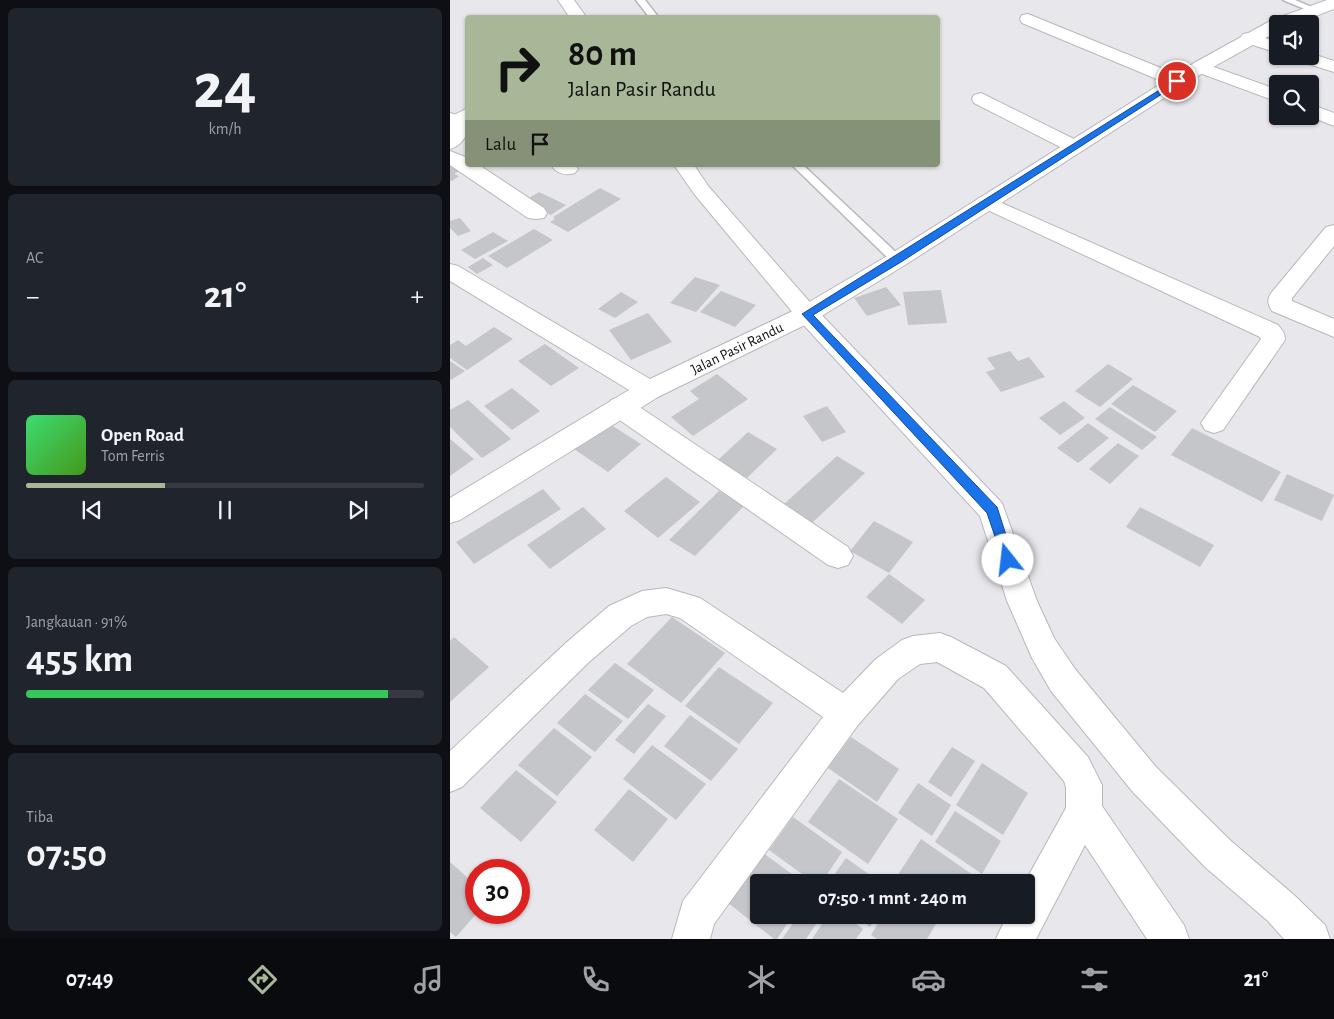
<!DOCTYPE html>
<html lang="id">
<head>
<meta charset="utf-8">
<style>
  :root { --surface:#171b24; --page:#20242c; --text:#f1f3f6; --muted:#9ea1a6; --line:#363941; --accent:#a8b797 }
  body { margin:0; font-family:"Alegreya Sans",sans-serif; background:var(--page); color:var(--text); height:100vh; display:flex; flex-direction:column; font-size:19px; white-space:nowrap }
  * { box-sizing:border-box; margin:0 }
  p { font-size:16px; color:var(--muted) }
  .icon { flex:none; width:28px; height:28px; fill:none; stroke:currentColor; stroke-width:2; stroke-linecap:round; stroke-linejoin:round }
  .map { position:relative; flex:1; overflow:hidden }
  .sheet { display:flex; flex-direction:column; gap:8px; padding:8px; background:#0d0f14; width:450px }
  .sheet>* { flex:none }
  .hud { position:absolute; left:15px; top:15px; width:475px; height:152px; border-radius:5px; box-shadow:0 1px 4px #0004; background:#a8b797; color:#111; overflow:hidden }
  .fabs { position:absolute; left:819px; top:15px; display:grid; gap:10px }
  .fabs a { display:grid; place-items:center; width:50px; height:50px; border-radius:5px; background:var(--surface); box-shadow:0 1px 4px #0004; font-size:25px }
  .speed { position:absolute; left:15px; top:859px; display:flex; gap:10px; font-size:25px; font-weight:700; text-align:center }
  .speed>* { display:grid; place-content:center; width:65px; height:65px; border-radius:50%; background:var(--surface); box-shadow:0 1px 4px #0004; line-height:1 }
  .speed .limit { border:8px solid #d22; background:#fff; color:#111 }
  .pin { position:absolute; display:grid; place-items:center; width:42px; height:42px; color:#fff; margin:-21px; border:2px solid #fff; border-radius:50%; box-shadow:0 1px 5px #0007 }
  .me { position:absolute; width:55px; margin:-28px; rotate:344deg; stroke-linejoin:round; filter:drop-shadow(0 0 4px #0008) }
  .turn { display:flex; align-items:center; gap:18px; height:105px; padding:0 20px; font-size:22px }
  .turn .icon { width:65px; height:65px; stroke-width:2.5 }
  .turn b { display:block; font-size:35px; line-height:42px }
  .then { display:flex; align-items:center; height:48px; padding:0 20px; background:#0003; gap:10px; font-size:19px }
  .big { font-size:38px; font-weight:700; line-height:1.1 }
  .sheet .widget { flex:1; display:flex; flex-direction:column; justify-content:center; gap:8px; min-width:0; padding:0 18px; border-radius:8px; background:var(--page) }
  .sheet .dial { align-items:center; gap:0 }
  .dial b { font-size:65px; line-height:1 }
  .song { display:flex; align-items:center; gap:15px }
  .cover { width:60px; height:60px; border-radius:8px; background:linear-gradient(135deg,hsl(140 70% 55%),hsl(100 70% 35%)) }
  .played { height:5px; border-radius:2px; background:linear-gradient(90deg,var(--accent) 35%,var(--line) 35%) }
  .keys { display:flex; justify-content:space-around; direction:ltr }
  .heat { display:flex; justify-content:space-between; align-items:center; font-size:28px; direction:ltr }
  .charge { height:8px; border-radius:4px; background:linear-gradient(90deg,#34c759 91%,var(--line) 0) }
  .trip { position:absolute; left:300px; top:874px; width:285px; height:50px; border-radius:5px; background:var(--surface); box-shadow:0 1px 4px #0004; font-weight:700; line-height:50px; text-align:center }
  .menu { display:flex; height:80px; justify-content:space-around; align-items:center; background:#090b0e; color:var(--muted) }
  .menu .icon { width:35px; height:35px }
  .menu .on { color:var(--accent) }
  .menu b { font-size:22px; color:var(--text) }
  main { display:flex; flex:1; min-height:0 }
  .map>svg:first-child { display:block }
</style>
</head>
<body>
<main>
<section class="sheet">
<div class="widget dial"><b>24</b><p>km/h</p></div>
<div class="widget"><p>AC</p>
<div class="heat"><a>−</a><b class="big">21°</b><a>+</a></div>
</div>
<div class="widget">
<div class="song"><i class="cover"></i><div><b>Open Road</b><p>Tom Ferris</p></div></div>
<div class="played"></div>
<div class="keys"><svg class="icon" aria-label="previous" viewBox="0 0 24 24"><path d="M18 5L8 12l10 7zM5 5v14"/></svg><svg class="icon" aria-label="pause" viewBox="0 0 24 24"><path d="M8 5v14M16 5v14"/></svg><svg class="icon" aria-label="next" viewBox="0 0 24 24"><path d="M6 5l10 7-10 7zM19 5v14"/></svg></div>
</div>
<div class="widget"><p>Jangkauan · 91%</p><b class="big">455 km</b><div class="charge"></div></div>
<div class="widget"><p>Tiba</p><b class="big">07:50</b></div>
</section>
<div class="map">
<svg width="884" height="939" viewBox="0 0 884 939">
  <rect width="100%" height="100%" fill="#e8e8ec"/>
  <g fill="#c5c6c9">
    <polygon points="3,165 12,169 4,174 9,176 2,181 0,180 0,167"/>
    <polygon points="150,188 171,199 118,232 100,222 105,219 103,217"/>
    <polygon points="89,192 116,205 101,215 74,201"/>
    <polygon points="10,218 21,231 8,236 0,228 0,221"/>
    <polygon points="84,229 103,240 57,268 38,256"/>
    <polygon points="43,232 58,241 25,259 11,250"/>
    <polygon points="33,258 43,265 27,274 18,267"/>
    <polygon points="245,277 270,285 246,312 220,303"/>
    <polygon points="436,287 451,305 417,316 404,298"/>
    <polygon points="491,290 497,323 458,325 453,292"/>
    <polygon points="271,291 306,305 285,327 250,312"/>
    <polygon points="171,292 188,302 165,318 148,309"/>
    <polygon points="198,313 222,342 181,360 159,330"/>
    <polygon points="44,327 63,339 17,370 0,358 0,345 8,340 16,346"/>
    <polygon points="95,344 129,368 101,386 68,361"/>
    <polygon points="560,351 568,361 579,357 595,377 551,392 536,372 545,369 537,358"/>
    <polygon points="0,361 15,371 1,380 0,379"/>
    <polygon points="658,364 683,379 650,407 625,391"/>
    <polygon points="267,374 298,399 243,436 221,417 249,399 240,391"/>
    <polygon points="683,385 727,411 705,432 661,404"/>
    <polygon points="62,388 90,411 62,430 34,406"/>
    <polygon points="18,400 61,439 32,458 0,427 0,410"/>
    <polygon points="614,401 635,418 610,435 589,418"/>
    <polygon points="377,406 396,432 372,442 353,416"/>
    <polygon points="660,407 707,437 692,450 645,419"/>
    <polygon points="155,421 191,444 158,472 121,447"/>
    <polygon points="638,423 659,438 628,463 607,448"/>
    <polygon points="742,428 831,472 812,502 721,455"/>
    <polygon points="298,432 327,449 297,478 268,460"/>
    <polygon points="0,439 24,459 0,476"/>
    <polygon points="668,443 689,456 660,484 639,469"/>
    <polygon points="387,456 415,473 361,524 333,505"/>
    <polygon points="837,474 884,495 872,521 824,500"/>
    <polygon points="216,477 250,502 208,538 174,511"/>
    <polygon points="93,489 111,509 24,564 6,542"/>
    <polygon points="269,491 294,506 245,556 219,540"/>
    <polygon points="133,507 156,529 100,569 77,545"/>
    <polygon points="690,507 764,545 750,567 676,527"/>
    <polygon points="424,521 463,542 439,573 400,551"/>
    <polygon points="439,574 475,600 452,624 416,597"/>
    <polygon points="222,617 275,653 231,703 177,664"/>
    <polygon points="4,637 39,667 0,702 0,641"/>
    <polygon points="165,663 204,690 178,719 138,690"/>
    <polygon points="269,667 323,703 289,744 235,706"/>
    <polygon points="135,694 173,721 145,752 107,723"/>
    <polygon points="198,704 216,716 184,754 165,740"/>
    <polygon points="240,715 288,749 261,781 214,746"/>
    <polygon points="104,728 142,757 107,796 68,765"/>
    <polygon points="401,737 449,769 427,802 378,768"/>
    <polygon points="202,745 256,784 226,820 173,779"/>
    <polygon points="502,747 525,761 501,797 478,782"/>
    <polygon points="532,763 578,793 553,835 506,805"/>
    <polygon points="66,770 107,802 71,842 30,808"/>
    <polygon points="389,779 448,819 418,864 358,822"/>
    <polygon points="468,783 501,805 482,836 448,813"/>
    <polygon points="179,789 218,819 183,862 144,830"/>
    <polygon points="505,811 551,841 532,874 485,842"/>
    <polygon points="343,817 392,852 372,882 363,882 319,850"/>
    <polygon points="471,839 523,875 518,882 444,881"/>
    <polygon points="313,853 353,882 309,882 309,915 343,915 327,939 324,939 277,902"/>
    <polygon points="396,858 430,882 379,882"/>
    <polygon points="0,862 26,885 26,914 6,937 0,932"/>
    <polygon points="349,915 372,915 356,939 332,939"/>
    <polygon points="378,915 394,915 413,929 406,939 362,939"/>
    <polygon points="404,915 427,915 420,927"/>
    <polygon points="433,915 487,915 490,917 477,939 427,939 421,935"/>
  </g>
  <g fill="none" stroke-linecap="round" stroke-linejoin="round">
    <g stroke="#b8b8bc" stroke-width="3">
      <g id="lane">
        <polygon points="186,0 195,0 209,18 200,18"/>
        <polygon points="833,0 845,0 869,10 865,13 862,12"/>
        <polygon points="342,165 353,165 451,257 453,260 451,263 443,263"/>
      </g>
    </g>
    <g stroke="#b8b8bc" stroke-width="2">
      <g id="street">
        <polygon points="108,0 124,0 137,18 120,18"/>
        <polygon points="578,14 733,77 736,81 733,85 727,86 721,85 572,23 570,19 572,15"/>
        <polygon points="799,33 828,42 828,53 793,42 790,38 793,34"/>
        <polygon points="860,53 884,61 884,72 846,60 843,56 860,56"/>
        <polygon points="750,62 828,90 828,102 744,71 741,67 744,63"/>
        <polygon points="531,93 630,142 633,146 630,150 623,152 616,150 524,103 522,99 524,95"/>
        <polygon points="860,104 884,113 884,126 859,116"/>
        <polygon points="18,108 18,123 6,128 0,126 0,117"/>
        <polygon points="0,151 18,158 18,165 29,165 94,208 97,213 94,218 86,219 78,218 0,165"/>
        <path d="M101,165H125L128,169L125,173C115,176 107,174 101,165Z"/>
        <polygon points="224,165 244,165 259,187 365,308 552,503 587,601 604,638 625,669 706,767 781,841 844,895 875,925 880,939 834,939 818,921 755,867 682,791 601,691 582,658 557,601 530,516 349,320 245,195"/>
        <path d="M536,196L828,325C832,330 835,333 835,340L773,430L764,433L755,430L751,423L811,339L810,337L529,206L525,202L529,198Z"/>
        <path d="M884,225V246L842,298V301L884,319V337L822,311C817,303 817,299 822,292L876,227Z"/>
        <polygon points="170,397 179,400 398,547 403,556 398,565 388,568 378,565 161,414 157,407 161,400"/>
        <polygon points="216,588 250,598 393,693 426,659 452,640 463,636 490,633 501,637 556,666 638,757 652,785 652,806 734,925 739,939 697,939 635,845 586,939 546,939 557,915 576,915 575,882 616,808 616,787 614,781 534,688 487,662 470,664 448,679 408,725 264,924 260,939 222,939 233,901 373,717 230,618 216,614 197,617 181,626 139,662 12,787 0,792 0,751 117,642 159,606 192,591"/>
      </g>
    </g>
    <g stroke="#b8b8bc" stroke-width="2">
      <g id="secondary">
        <polygon points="877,0 884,0 884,9 845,24 828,24 828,31 756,71 455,265 365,320 208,397 10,520 0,523 0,498 179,390 0,281 0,264 8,266 200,379 349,308 439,255 744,63 822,20"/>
        <path d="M0,113L7,115L18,125C18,136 11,146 0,149Z"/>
      </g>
    </g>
    <use href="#lane" fill="#fff" fill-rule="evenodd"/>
    <use href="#street" fill="#fff" fill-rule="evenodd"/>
    <use href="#secondary" fill="#fff" fill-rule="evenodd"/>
  </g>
  <polygon fill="#1a73e8" stroke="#114b97" points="727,79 730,81 729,83 451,262 363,315 547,507 564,560 562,563 558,565 554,563 537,513 352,314"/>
  <g text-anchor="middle" stroke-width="5" stroke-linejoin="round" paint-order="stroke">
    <g font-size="15" fill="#0f0f11" stroke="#fff">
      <text transform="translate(287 348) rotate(-26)" y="5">Jalan Pasir Randu</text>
    </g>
  </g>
</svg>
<div class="fabs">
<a><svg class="icon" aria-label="sound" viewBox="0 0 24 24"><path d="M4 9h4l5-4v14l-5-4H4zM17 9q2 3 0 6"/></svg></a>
<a><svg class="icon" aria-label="search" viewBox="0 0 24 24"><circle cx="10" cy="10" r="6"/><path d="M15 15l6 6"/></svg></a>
</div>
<div class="speed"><div class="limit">30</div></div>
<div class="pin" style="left:727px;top:81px;background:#d93025"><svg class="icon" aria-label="arrive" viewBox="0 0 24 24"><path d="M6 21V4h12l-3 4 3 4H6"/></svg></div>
<svg class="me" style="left:558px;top:560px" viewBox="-20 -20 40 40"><circle r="19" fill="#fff"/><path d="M0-13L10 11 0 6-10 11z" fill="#1a73e8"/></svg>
<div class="trip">07:50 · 1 mnt · 240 m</div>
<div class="hud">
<div class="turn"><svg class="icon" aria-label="right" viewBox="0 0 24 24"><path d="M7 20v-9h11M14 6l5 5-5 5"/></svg><div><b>80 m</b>Jalan Pasir Randu</div></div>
<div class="then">Lalu<svg class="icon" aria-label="arrive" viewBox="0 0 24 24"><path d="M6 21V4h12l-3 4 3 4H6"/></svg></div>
</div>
</div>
</main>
<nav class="menu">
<b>07:49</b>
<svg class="icon on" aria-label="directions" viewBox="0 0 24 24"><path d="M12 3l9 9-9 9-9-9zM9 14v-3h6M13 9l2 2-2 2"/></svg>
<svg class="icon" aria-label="music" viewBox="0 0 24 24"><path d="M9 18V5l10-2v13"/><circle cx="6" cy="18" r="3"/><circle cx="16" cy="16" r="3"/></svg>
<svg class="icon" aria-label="phone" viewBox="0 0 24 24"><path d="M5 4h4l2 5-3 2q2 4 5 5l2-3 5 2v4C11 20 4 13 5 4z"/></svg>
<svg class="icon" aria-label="climate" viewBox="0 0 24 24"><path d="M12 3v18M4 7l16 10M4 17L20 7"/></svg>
<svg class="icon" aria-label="car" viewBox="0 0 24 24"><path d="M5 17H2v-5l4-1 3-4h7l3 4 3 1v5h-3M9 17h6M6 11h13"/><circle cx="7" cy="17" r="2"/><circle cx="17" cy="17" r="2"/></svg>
<svg class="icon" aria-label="filters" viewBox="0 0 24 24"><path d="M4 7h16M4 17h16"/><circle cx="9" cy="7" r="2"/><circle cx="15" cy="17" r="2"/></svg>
<b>21°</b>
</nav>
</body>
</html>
